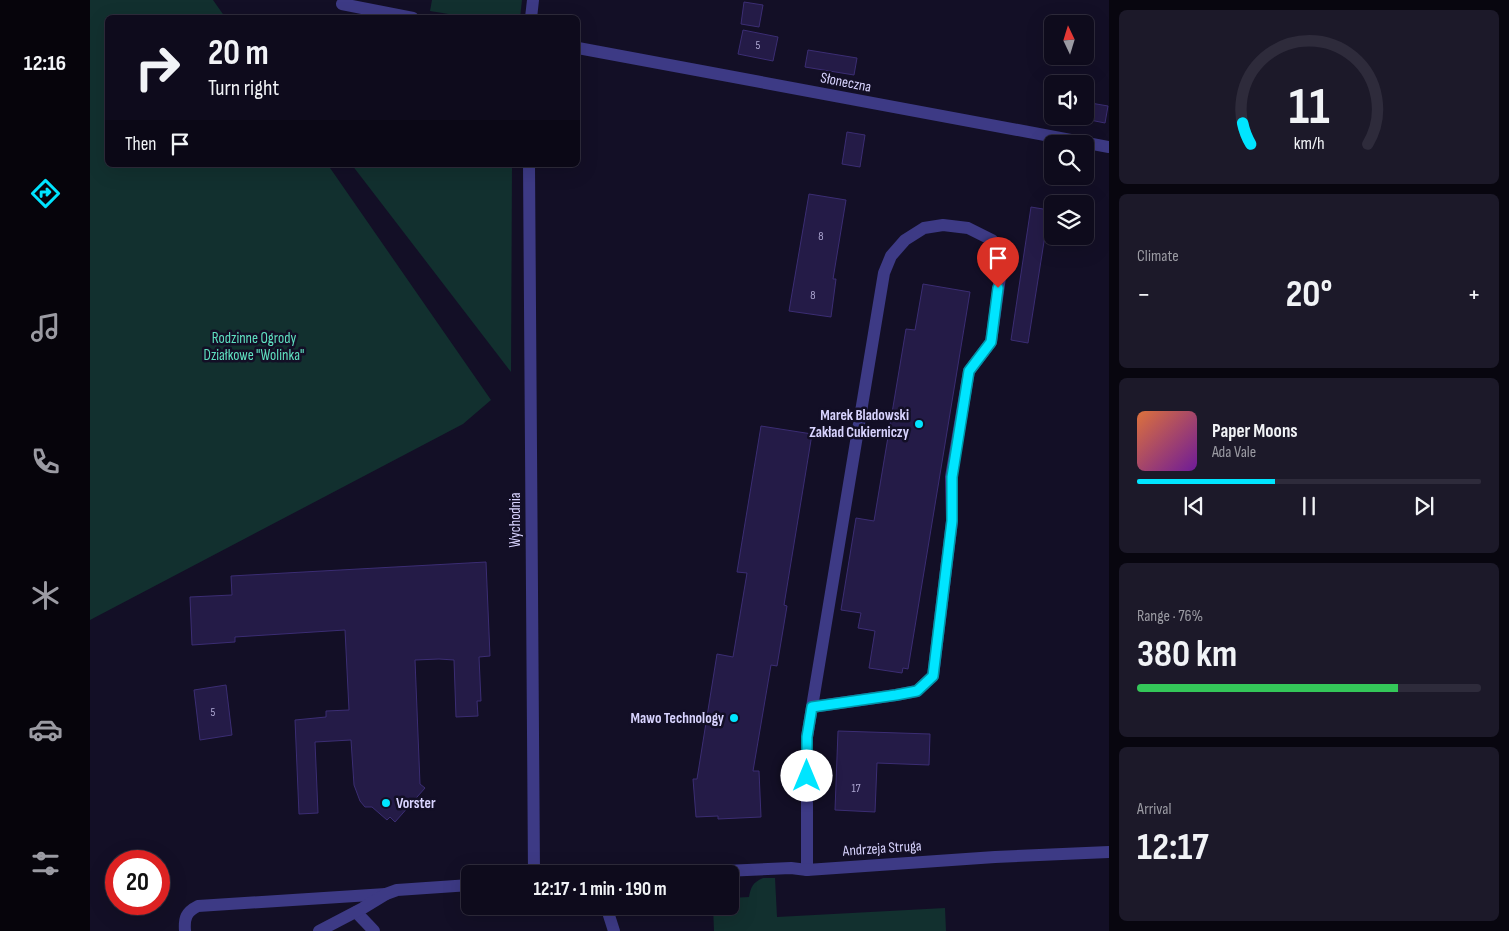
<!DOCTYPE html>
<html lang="en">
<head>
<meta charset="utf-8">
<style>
  :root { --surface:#0e0b1c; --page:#1c1929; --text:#f1f3f6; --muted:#9b9ba3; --line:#2e2b3b; --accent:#00e5ff }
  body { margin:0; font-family:"Sofia Sans Condensed",sans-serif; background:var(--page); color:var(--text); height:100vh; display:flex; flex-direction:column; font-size:19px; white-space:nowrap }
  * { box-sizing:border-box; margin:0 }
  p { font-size:16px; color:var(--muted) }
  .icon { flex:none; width:28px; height:28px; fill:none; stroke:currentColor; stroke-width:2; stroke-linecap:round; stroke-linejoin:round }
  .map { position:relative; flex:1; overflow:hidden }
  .sheet { display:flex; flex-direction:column; gap:10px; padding:10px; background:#08060f; width:400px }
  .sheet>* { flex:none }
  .guide { position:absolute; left:15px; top:15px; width:475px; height:152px; border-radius:8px; box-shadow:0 5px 20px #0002,0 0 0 1px var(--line); background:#0e0b1c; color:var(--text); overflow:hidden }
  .needle { width:32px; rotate:356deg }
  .controls { position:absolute; left:954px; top:15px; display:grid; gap:10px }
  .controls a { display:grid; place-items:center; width:50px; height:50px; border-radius:8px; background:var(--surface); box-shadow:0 5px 20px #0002,0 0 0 1px var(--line); font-size:25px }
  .speed { position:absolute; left:15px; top:850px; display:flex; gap:10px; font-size:25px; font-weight:700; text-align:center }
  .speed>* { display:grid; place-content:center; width:65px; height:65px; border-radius:50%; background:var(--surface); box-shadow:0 5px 20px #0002,0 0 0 1px var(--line); line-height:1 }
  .speed .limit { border:8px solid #d22; background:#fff; color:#111 }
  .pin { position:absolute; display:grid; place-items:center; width:42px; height:42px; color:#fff; margin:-51px -21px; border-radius:50% 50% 50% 0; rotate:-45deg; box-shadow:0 0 5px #0007 }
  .pin .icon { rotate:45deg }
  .me { position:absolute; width:55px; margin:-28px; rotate:0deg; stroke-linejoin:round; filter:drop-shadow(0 0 4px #0008) }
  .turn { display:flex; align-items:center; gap:18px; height:105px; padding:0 20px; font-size:22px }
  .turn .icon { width:65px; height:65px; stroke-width:2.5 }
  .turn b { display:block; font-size:35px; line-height:42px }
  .then { display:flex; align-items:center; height:48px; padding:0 20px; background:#0003; gap:10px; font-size:19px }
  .big { font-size:38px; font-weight:700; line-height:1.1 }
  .sheet .card { flex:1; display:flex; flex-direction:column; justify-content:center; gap:8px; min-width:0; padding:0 18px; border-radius:8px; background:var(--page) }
  .sheet .dial { align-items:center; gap:0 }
  .dial svg { height:130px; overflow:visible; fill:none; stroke:var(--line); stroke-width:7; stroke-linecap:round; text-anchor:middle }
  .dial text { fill:var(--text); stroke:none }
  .song { display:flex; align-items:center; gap:15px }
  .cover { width:60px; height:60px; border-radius:8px; background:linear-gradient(135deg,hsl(20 70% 55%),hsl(280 70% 35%)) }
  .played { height:5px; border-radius:2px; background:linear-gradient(90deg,var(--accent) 40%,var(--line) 40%) }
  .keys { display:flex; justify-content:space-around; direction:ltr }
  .heat { display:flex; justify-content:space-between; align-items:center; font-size:28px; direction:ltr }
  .charge { height:8px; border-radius:4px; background:linear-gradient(90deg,#34c759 76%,var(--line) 0) }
  .trip { position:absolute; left:371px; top:865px; width:278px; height:50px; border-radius:8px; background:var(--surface); box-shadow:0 5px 20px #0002,0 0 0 1px var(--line); font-weight:700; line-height:50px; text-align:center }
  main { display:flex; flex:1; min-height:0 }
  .menu { display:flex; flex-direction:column; width:90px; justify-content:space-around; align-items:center; background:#06040b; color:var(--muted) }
  .menu .icon { width:35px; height:35px }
  .menu .selected { color:var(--accent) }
  .menu b { font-size:22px; color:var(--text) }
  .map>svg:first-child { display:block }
</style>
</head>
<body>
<main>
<nav class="menu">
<b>12:16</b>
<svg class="icon selected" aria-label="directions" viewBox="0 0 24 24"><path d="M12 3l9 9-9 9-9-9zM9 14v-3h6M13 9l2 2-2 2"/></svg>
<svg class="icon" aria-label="music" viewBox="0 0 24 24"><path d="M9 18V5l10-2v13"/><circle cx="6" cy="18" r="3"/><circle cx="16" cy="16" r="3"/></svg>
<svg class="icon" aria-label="phone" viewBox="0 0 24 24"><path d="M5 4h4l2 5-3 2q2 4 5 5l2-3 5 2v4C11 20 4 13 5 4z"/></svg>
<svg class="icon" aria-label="climate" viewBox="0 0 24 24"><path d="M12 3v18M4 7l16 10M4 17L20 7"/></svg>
<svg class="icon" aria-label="car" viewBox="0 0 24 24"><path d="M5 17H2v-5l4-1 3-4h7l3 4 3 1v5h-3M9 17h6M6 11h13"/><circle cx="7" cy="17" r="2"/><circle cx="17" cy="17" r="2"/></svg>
<svg class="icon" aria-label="filters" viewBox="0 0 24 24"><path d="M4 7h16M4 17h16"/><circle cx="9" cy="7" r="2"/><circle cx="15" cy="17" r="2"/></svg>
</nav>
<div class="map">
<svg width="1019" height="931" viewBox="0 0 1019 931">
  <rect width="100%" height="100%" fill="#130f26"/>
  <g fill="#12302f">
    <polygon points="0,0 123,0 135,17 18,18 18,165 238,165 401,400 373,424 0,620"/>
    <polygon points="342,0 432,0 430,18 377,17 340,11"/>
    <polygon points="262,165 422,165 421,372"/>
    <path d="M673,878H685L687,917L855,908L856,931H624L623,906H640V898L659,897C661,887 662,883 673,878Z"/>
  </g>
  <g fill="#241b47" stroke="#3b2d73">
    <polygon points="654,2 673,5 669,27 651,24"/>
    <polygon points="653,30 688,37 683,61 648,54"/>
    <polygon points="718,50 767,58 764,75 715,67"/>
    <polygon points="995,102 1018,106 1015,123 995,119"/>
    <polygon points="757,132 775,135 770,167 752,164"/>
    <polygon points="719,194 756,200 743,279 746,279 741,317 699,311"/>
    <polygon points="941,207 959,210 938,343 921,340"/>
    <polygon points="833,284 880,292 818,669 813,668 812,673 779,668 785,631 768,628 771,613 751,610 766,518 784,521 816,329 825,330"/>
    <polygon points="671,426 722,434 694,605 697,606 687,666 681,665 663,771 669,771 671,817 628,819 628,816 606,817 603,779 607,779 627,654 643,657 657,573 647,572"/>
    <polygon points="396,562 400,656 389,657 391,701 387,701 388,716 366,717 364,660 349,659 325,660 330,784 335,788 305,822 300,817 297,820 282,807 275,807 270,801 264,785 261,740 225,742 228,813 209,814 205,720 236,717 236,711 259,710 255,630 145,637 145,642 102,645 100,597 142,595 141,576"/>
    <polygon points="136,685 142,735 110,740 104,690"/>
    <polygon points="748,731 840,734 839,765 787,763 785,812 745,810"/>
  </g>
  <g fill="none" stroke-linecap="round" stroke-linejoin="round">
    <g stroke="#3d3a85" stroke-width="12">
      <polyline points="252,4 323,18"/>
      <polyline points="441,18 443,0"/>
      <polyline points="488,48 1019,147"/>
      <polyline points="439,165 444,874"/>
      <polyline points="717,870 717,737 722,707 794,273 801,256 815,240 834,228 853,225 878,228 902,240 911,253 911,270 901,342 879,371 861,477 862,521 843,676 827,691 806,695 722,707"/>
      <polyline points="567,874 701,868 717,870 905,857 1019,852"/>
      <polyline points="516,906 524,931"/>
      <polyline points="266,912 284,931"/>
      <path d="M95,931C94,918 96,912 108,906L296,894"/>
      <polyline points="229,931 273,908 296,894 307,890 380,885"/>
    </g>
  </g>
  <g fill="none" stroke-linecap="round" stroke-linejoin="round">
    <g stroke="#0095a6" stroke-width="12">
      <polyline id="route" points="717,776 717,737 722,707 806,695 827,691 843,676 862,521 862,477 879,371 901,342 908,288"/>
    </g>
    <use href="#route" stroke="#00e5ff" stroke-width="9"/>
  </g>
  <g fill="#00e5ff" stroke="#130f26" stroke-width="2">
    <circle cx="829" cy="424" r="5"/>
    <circle cx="644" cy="718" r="5"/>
    <circle cx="296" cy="803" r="5"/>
  </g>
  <g text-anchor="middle" stroke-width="5" stroke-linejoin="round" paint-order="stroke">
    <g font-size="12" fill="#aca6d1">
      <text x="668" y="49">5</text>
      <text x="731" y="240">8</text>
      <text x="723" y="299">8</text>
      <text x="123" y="716">5</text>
      <text x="766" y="792">17</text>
    </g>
    <g font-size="15" fill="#d9d4ff" stroke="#130f26">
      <text transform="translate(756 82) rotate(11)" y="5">Słoneczna</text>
      <text transform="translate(425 520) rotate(-90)" y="5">Wychodnia</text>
      <text transform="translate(792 848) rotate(-4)" y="5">Andrzeja Struga</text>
    </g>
    <g font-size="15" fill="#5fe0c0" stroke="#130f26">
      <text x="164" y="343">Rodzinne Ogrody<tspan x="164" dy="17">Działkowe "Wolinka"</tspan></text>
    </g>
    <g font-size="15" font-weight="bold" fill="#d9d4ff" stroke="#130f26" text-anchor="end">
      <text x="819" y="420">Marek Bladowski<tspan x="819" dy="17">Zakład Cukierniczy</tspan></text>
      <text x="634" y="723">Mawo Technology</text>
      <text x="306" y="808" text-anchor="start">Vorster</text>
    </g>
  </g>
</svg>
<div class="controls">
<a><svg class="needle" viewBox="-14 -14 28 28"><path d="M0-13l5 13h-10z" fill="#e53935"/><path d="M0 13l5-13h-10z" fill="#9b9ba3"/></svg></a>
<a><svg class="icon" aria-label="sound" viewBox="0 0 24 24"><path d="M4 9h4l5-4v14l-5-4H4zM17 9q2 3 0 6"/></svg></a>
<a><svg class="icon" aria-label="search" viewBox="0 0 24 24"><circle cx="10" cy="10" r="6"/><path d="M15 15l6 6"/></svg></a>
<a><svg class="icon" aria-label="layers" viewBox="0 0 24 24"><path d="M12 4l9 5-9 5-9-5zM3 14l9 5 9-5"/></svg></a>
</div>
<div class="speed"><div class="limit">20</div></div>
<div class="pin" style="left:908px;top:288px;background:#d93025"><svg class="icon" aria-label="arrive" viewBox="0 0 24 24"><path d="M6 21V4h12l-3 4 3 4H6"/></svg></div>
<svg class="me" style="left:717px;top:776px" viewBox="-20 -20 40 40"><circle r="19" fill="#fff"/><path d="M0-13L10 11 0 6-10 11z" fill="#00e5ff"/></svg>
<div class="trip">12:17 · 1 min · 190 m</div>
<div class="guide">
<div class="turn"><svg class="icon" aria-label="right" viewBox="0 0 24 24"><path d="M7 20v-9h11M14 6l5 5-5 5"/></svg><div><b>20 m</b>Turn right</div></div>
<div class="then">Then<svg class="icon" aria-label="arrive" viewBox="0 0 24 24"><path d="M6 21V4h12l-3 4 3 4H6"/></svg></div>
</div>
</div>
<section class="sheet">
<div class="card dial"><svg viewBox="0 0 100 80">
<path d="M14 69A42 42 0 1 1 86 69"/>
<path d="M14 69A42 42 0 0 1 9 56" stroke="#00e5ff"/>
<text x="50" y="56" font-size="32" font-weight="700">11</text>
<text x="50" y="72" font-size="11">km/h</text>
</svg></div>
<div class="card"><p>Climate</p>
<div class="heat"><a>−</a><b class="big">20°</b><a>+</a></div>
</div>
<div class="card">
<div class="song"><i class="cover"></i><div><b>Paper Moons</b><p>Ada Vale</p></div></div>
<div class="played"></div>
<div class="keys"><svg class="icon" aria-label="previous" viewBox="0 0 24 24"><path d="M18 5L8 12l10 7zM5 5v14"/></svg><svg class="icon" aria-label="pause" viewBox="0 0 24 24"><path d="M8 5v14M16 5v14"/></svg><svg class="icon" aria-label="next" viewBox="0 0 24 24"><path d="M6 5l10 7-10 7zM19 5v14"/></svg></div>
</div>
<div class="card"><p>Range · 76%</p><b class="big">380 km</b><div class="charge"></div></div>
<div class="card"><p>Arrival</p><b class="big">12:17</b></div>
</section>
</main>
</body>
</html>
